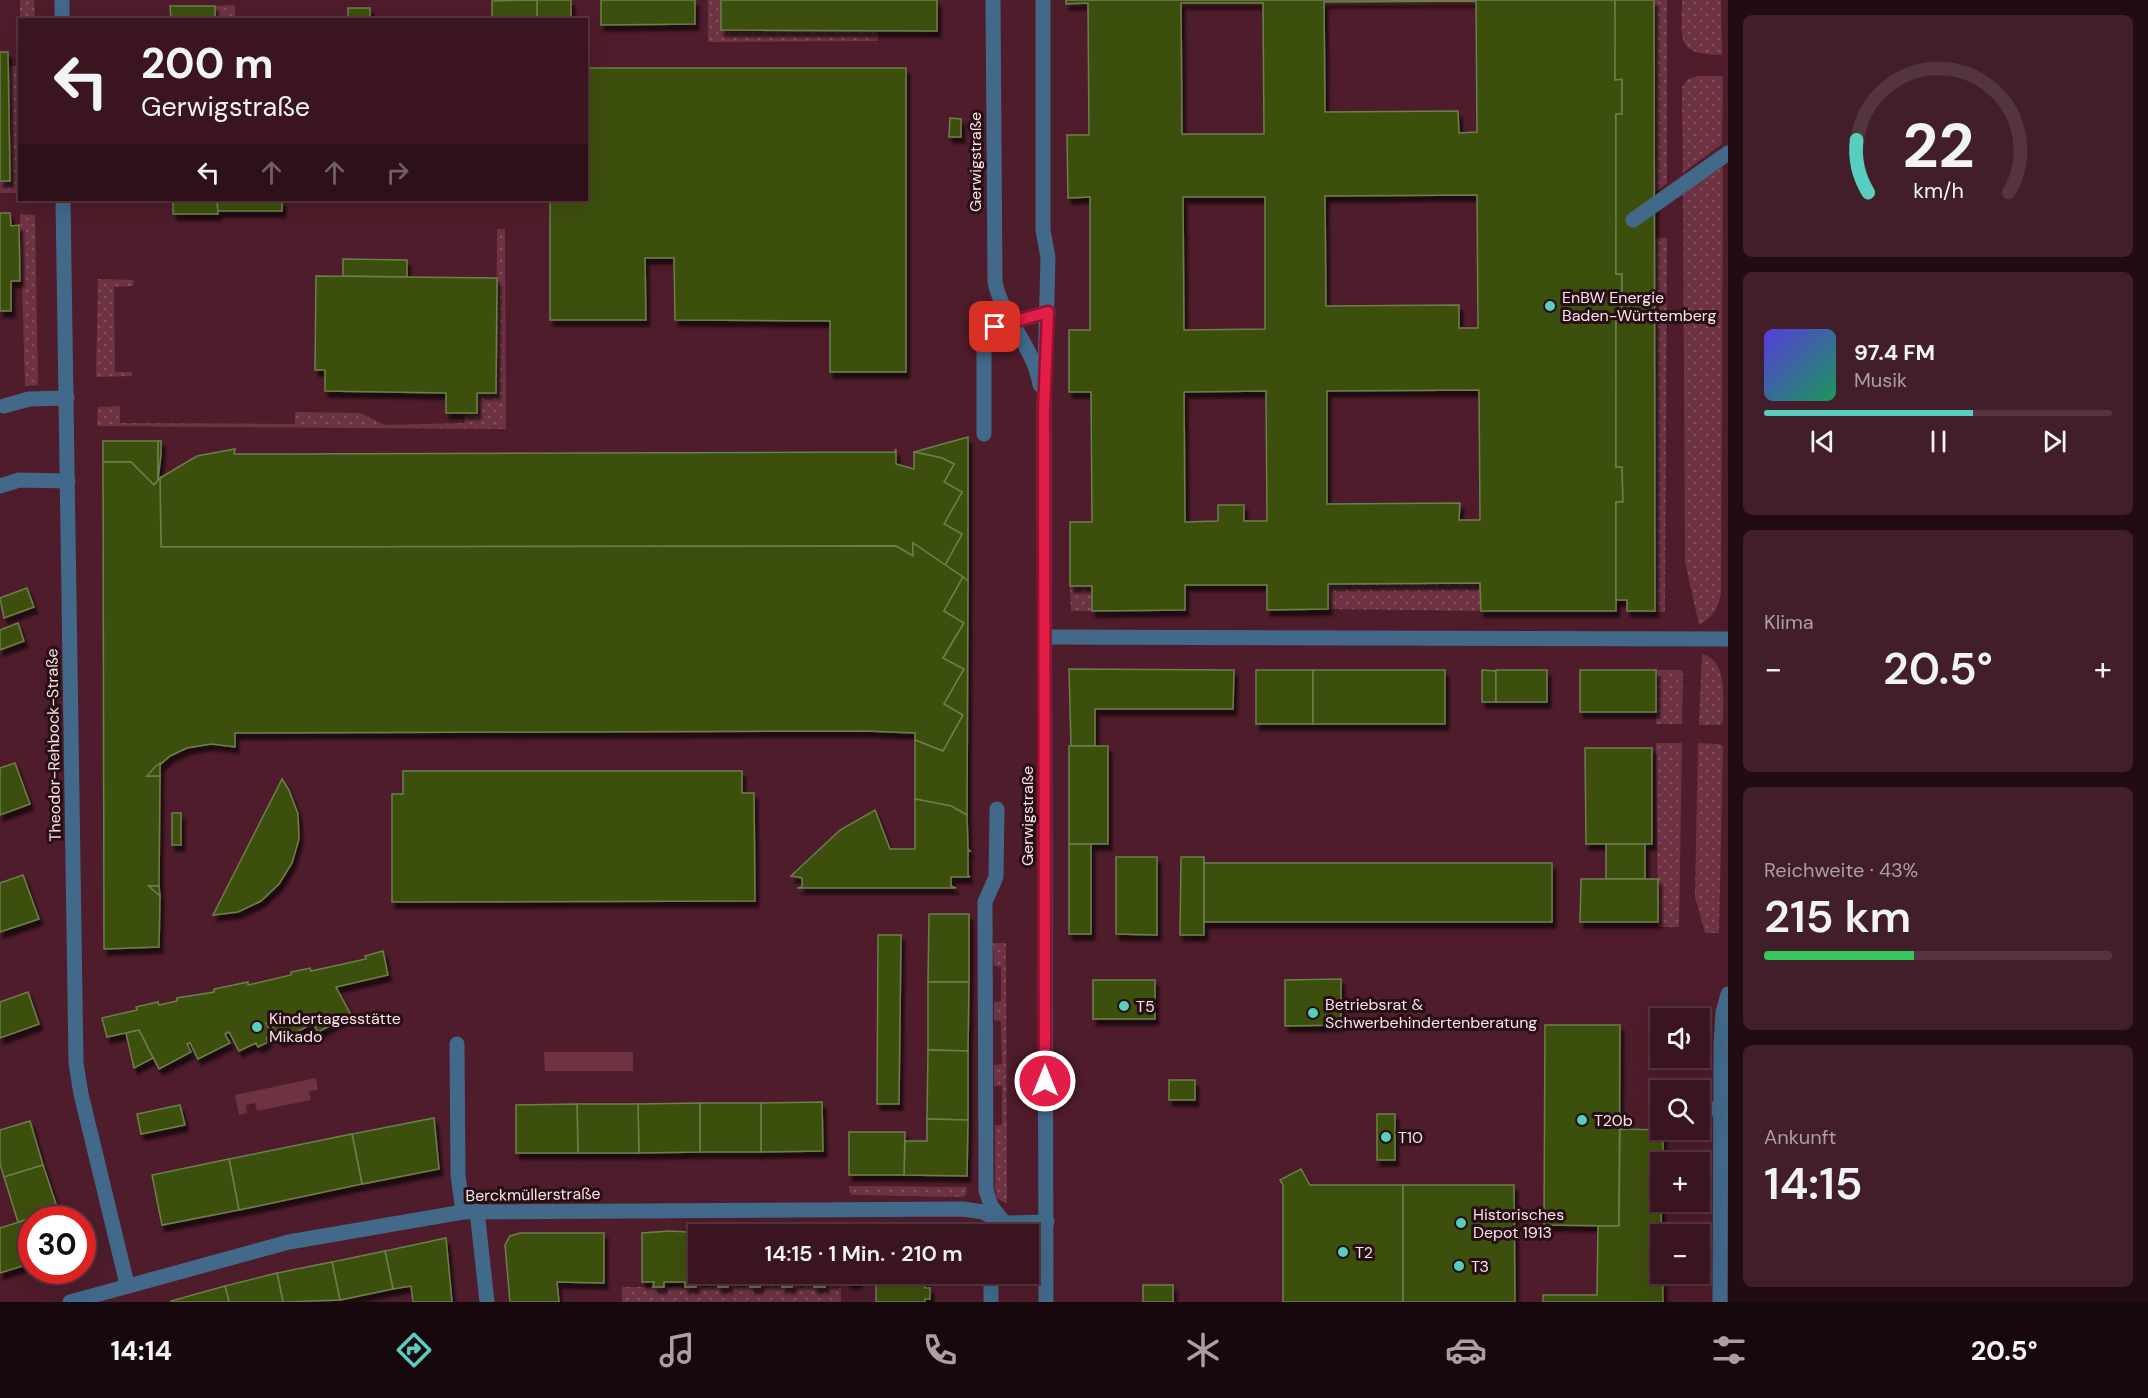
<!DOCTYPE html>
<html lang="de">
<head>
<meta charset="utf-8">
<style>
  :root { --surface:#3a1520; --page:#411e29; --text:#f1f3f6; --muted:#ab9fa5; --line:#54343e; --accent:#58cec1 }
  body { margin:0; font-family:"DM Sans",sans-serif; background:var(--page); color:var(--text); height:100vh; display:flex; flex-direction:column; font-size:22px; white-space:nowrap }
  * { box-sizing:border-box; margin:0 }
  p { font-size:20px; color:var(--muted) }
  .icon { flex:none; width:33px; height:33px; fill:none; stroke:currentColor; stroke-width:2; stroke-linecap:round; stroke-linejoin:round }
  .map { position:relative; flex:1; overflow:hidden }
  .sheet { display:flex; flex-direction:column; gap:15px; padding:15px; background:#200c12; width:420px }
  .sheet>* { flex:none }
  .guide { position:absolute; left:18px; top:18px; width:570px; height:183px; border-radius:0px; box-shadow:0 6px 24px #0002,0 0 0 2px var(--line); background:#3a1520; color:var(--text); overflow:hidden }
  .controls { position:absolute; left:1650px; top:1008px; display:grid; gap:12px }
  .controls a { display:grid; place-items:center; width:60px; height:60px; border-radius:0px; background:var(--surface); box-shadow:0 6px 24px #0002,0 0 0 2px var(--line); font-size:30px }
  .speed { position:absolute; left:18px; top:1206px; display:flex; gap:12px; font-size:30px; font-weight:700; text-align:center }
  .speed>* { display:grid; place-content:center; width:78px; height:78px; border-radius:50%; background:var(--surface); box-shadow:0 6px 24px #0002,0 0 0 2px var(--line); line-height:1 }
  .speed .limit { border:9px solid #d22; background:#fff; color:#111 }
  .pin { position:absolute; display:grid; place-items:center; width:51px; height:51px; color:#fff; margin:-26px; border-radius:12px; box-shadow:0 3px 9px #0006 }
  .me { position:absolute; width:66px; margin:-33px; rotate:0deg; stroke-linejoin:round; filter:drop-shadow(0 0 4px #0008) }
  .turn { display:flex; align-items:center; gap:21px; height:126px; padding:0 24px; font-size:27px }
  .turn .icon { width:78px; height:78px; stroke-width:2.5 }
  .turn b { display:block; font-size:42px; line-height:51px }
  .lanes { display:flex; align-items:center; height:57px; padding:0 24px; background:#0003; justify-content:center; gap:30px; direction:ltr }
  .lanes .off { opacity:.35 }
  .big { font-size:45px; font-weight:600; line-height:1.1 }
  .sheet .card { flex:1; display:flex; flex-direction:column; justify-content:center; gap:9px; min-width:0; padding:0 21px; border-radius:9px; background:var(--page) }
  .sheet .dial { align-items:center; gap:0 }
  .dial svg { height:156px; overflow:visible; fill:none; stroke:var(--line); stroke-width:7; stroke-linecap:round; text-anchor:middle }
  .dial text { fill:var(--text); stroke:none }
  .song { display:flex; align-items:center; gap:18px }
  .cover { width:72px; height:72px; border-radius:9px; background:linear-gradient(135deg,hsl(250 70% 55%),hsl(150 70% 35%)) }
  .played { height:6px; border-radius:3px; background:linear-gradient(90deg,var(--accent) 60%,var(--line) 60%) }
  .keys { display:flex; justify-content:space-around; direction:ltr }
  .heat { display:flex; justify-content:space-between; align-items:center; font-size:33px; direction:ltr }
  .charge { height:9px; border-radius:4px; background:linear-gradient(90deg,#34c759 43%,var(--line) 0) }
  .trip { position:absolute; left:688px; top:1224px; width:351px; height:60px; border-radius:0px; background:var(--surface); box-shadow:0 6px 24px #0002,0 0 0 2px var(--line); font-weight:600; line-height:60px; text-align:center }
  .menu { display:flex; height:96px; justify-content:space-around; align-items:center; background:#17080d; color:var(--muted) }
  .menu .icon { width:42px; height:42px }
  .menu .active { color:var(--accent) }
  .menu b { font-size:27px; color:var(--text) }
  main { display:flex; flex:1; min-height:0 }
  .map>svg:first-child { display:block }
</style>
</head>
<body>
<main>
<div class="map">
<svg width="1728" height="1302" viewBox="0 0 1728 1302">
  <defs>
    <pattern id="grass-dots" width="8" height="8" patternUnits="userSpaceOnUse" patternTransform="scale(1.5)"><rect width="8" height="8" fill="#6e3342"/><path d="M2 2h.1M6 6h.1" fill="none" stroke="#84505d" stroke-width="1.8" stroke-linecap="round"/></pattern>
    <filter id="shadow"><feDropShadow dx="3.5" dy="6" stdDeviation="1.5" flood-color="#0009"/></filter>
  </defs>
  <rect width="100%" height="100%" fill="#4e1c2a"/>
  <g fill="url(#grass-dots)">
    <polygon points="20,0 34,0 35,19 20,19"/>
    <polygon points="708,0 721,0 721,30 878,31 878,41 708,42"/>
    <polygon points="1652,0 1667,0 1667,183 1652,195"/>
    <path d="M1682,0H1721L1722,55C1675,54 1682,41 1682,0Z"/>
    <polygon points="235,5 235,19 215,19 215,6"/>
    <polygon points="8,66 19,66 19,193 0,193 0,181 10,180"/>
    <polygon points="1698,76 1723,76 1722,144 1683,173 1682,87 1688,79"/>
    <path d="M1723,165L1721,594C1718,609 1712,617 1699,625L1685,562L1683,191Z"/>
    <polygon points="20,214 35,215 38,385 25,386"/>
    <polygon points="497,229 505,229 506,429 97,426 98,407 120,406 120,423 295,424 295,412 360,413 385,425 464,423 466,413 477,413 477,393 496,393"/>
    <polygon points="1652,238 1667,238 1665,612 1652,612"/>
    <polygon points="98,279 134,280 133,286 114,287 115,372 132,372 132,376 96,377"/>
    <polygon points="1480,583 1481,611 1328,609 1328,584"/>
    <polygon points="1070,586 1092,586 1092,611 1071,611"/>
    <path d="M1702,654C1728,660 1723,698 1723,721L1720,725H1699Z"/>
    <polygon points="1656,670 1681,670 1683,672 1682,724 1656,724"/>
    <polygon points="1656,743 1682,743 1679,927 1658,927"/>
    <polygon points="1698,743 1720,744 1723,747 1719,933 1705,933 1695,897"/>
    <polygon points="993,943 1006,943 1007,1204 997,1198 995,1189 995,1125 1002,1125 1002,1086 994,1086 994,1065 1002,1064 1001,1021 994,1020 994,1002 1001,1001 1001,967 994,966"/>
    <polygon points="849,1186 967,1187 966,1195 962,1197 853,1195 849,1192"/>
    <polygon points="841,1286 841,1302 622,1302 622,1287"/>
  </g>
  <g fill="#6e3342">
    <polygon points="544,1052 633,1052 633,1071 545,1071"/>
    <polygon points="316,1078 318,1090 309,1091 311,1100 257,1111 255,1103 246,1105 247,1113 239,1115 235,1095"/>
  </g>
  <g fill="#3c500c" stroke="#6c7f4c" stroke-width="1.5" fill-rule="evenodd" filter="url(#shadow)">
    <rect x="537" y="0" width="34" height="20"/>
    <polygon points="537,0 537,20 492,20 492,1"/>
    <polygon points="601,0 695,0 695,24 601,25"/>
    <polygon points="721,0 937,0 937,31 721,30"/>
    <path d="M1066,0H1615L1616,23L1621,27L1616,32L1615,80L1622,79V114H1616V217L1621,222L1616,226V274H1622V308H1616V381L1622,385L1616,389V467H1622L1623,502H1616V611H1481L1480,583L1328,584V609L1267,610V585H1185V610L1092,611V586H1070V522H1092L1091,392H1069V330H1090V197L1068,198L1067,135H1089L1088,3L1066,4ZM1476,1L1477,132L1459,133L1458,111L1325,112L1324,2ZM1181,3H1263L1264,134H1182ZM1477,195L1478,328H1459V305L1326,306L1325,196ZM1183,197H1265V329L1184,330ZM1479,390L1480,520H1459L1460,503L1327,504V391ZM1266,391L1267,521H1244V505H1218V521L1185,522L1184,392Z"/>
    <polygon points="1615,0 1654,0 1655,611 1627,611 1627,600 1616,600 1616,502 1623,502 1622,467 1616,467 1616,308 1622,308 1622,274 1616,274 1616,114 1622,114 1622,79 1615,80"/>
    <polygon points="170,6 215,6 215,20 171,20"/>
    <rect x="348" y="8" width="22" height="12"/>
    <polygon points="0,52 8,52 10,181 0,181"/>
    <polygon points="586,68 906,68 906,372 830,372 830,321 675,320 674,258 645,258 646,320 550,320 550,200 586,200"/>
    <polygon points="950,118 961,119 961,137 949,137"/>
    <polygon points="173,200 233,200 217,200 218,214 173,214"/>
    <polygon points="217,200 282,200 282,211 218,211"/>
    <polygon points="0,213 10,213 11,226 19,225 20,281 11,281 11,311 0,311"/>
    <polygon points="343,259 407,260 407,277 343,276"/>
    <polygon points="316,276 497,278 496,393 477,393 477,413 446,413 446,393 325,391 325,370 315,370"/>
    <polygon points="968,437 968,581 945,565 962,534 944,524 962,492 944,482 954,464 942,458 914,452"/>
    <polygon points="103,441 158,441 158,480 154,485 131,462 103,462"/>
    <polygon points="158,441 161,441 161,454 158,480"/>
    <polygon points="235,449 234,454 287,454 895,452 896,449 896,464 914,469 914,452 942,458 954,464 944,482 962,492 944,524 962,534 945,565 913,543 913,556 896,546 161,547 160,478 197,456"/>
    <polygon points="103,462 131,462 154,485 160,478 161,547 896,546 913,556 913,543 963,577 944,611 964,623 943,658 964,669 944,704 963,715 943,751 915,740 915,733 866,731 235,733 235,747 211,744 187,748 170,756 147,776 160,776 159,886 149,886 160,896 159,947 104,949"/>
    <polygon points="963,577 968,581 967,815 951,806 915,799 915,740 943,751 963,715 944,704 964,669 943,658 964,623 944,611"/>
    <polygon points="27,588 34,607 4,618 0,598"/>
    <polygon points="18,623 24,641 0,650 0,630"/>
    <polygon points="1069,669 1234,670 1233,709 1095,709 1095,746 1071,746"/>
    <rect x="1256" y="670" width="57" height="54"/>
    <rect x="1313" y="670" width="132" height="54"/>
    <polygon points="1482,670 1496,671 1496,702 1482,702"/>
    <polygon points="1547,670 1547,702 1496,702 1496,670"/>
    <rect x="1580" y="670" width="76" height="42"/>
    <rect x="1069" y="746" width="39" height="98"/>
    <polygon points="1585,748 1652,748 1652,844 1586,844"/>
    <polygon points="15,763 30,804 0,815 0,768"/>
    <polygon points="160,763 160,776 147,776 155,767"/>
    <polygon points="403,771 742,771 742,793 754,793 755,901 392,902 392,794 403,794"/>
    <polygon points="282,779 289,790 298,814 299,839 292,863 279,884 261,901 238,912 213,915"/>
    <polygon points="915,799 951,806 967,815 968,849 970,851 968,851 968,876 970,877 951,877 951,886 956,888 797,888 802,887 802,878 791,876 840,830 875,810 890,849 915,849"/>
    <rect x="172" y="813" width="9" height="32"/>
    <rect x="1069" y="844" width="22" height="90"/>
    <rect x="1606" y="844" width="39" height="35"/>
    <polygon points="1116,857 1157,857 1157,935 1116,934"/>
    <polygon points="1181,857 1204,857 1204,935 1180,935"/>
    <rect x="1204" y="863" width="348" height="59"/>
    <polygon points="23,875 39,919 0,932 0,883"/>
    <polygon points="1581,879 1658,879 1658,922 1580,922"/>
    <polygon points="149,886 159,886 160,896 152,889"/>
    <polygon points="929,914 969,914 969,982 928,982"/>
    <polygon points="878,935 901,935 899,1104 877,1104"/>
    <polygon points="383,951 388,975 336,987 351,1015 318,1032 308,1015 305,1017 310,1025 280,1041 270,1022 266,1023 272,1034 266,1038 268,1042 258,1047 256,1043 239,1051 229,1032 225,1034 230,1043 198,1059 190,1043 187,1044 191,1052 159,1069 139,1030 107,1037 102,1018 137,1010 136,1007 158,1002 159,1005 177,1001 177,998 214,992 214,989 248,982 248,985 291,975 291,972 310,968 311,971 366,959 365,956"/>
    <polygon points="1341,979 1341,1025 1285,1026 1285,980"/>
    <rect x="1093" y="980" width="62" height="39"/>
    <polygon points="928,982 969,982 968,1051 928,1050"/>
    <polygon points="28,992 39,1024 0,1038 0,1002"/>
    <polygon points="1545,1025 1620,1025 1619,1226 1544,1225"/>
    <polygon points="139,1030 153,1058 134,1068 126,1033"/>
    <polygon points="928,1050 968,1051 968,1120 927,1119"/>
    <rect x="1169" y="1080" width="26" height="20"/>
    <polygon points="822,1102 823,1151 761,1152 761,1103"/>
    <rect x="700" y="1103" width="61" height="49"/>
    <polygon points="700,1103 700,1152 639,1153 638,1104"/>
    <polygon points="577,1104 638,1104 639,1153 578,1153"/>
    <polygon points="577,1104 578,1153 516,1153 516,1105"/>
    <polygon points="180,1105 185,1125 141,1134 137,1114"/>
    <rect x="1377" y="1114" width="18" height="46"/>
    <polygon points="434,1118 439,1169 362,1184 352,1134"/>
    <polygon points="927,1119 968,1120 967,1176 904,1175 905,1141 927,1141"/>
    <polygon points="30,1121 43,1165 4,1177 0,1164 0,1130"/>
    <polygon points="1620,1129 1663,1130 1663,1162 1660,1162 1663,1302 1543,1302 1543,1295 1597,1295 1598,1226 1619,1226"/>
    <polygon points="849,1132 905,1132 904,1175 849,1175"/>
    <polygon points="352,1134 362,1184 239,1210 229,1159"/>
    <polygon points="229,1159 239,1210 162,1225 152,1175"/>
    <polygon points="43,1165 58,1210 18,1222 4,1177"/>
    <polygon points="1301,1169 1310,1185 1403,1185 1403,1302 1283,1302 1283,1185 1280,1180"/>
    <polygon points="1403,1185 1514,1185 1515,1302 1403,1302"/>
    <polygon points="63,1208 66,1220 32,1220 32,1263 0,1273 0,1228"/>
    <polygon points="669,1231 707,1233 699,1234 699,1274 707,1274 707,1282 696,1282 696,1287 685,1287 685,1282 664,1282 664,1287 653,1287 654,1282 642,1282 642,1233"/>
    <polygon points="733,1231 771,1233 771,1234 707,1234"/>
    <polygon points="797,1232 836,1233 836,1234 771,1234"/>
    <polygon points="520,1233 604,1233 604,1283 557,1282 559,1302 510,1302 505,1245 510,1236"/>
    <polygon points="876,1233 923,1234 876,1234"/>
    <polygon points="446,1238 452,1302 413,1302 411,1286 393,1289 385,1251"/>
    <polygon points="385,1251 393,1289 340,1300 332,1262"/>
    <polygon points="332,1262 340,1300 283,1302 277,1273"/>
    <polygon points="277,1273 283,1302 229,1302 225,1286"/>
    <polygon points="707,1274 771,1274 771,1282 761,1282 760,1287 750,1287 750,1282 729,1282 728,1287 718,1287 718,1282 707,1282"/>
    <polygon points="771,1274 836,1274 836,1282 825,1282 825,1287 814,1287 814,1282 793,1282 792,1287 782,1287 782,1282 771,1282"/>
    <polygon points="836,1274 922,1274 922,1278 858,1277 858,1282 847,1282 847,1278 836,1277"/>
    <polygon points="876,1277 925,1277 925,1288 930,1288 930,1299 925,1299 925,1302 876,1302"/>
    <rect x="1143" y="1285" width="30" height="17"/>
    <polygon points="225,1286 229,1302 171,1302 171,1301"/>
  </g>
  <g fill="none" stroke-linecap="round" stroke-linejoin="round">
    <g stroke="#42698a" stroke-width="15">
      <polyline points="62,0 62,20"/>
      <path d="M993,0L995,282C1003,320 1034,347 1040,385"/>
      <polyline points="1043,0 1043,230 1048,258 1044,410 1046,1302"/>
      <polyline points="63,200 76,1063 81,1094 127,1284"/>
      <polyline points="1633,220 1728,153"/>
      <polyline points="4,406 29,399 67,398"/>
      <polyline points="984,434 984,327 995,327 1048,312"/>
      <polyline points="0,486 19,480 68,481"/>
      <polyline points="1045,637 1728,639"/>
      <polyline points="997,809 996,877 985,902 986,1190 991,1206 1002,1220"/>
      <polyline points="457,1044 458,1175 463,1212"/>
      <polyline points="1700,1109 1721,1109"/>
      <polyline points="477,1211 487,1302"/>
      <polyline points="991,1274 991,1302"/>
      <polyline points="70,1302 289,1242 463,1212 963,1209 983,1212 1004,1223 1047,1222"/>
      <polyline points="1720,1302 1721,1046 1723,1013 1728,994"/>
    </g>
  </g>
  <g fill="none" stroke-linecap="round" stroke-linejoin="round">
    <g stroke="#92132f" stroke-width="15">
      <polyline id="route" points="995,327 1048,312 1044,410 1045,1081"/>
    </g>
    <use href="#route" stroke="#e11d48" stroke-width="10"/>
  </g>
  <g fill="#58cec1" stroke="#260f15" stroke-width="2">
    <circle cx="1550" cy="306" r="6"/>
    <circle cx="1124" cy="1006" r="6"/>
    <circle cx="1313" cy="1013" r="6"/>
    <circle cx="257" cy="1027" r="6"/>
    <circle cx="1582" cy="1120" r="6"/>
    <circle cx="1386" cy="1137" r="6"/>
    <circle cx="1461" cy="1223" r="6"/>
    <circle cx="1343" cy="1252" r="6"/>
    <circle cx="1459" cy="1266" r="6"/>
  </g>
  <g text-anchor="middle" stroke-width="6" stroke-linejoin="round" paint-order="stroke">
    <g font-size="16" fill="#fde2e7" stroke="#260f15">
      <text transform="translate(975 162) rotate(-90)" y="6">Gerwigstraße</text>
      <text transform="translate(53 745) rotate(-91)" y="6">Theodor-Rehbock-Straße</text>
      <text transform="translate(1027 816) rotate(-90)" y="6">Gerwigstraße</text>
      <text transform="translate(533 1194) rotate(-1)" y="6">Berckmüllerstraße</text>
    </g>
    <g font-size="16" fill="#fde2e7" stroke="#260f15" text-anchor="start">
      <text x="1562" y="303">EnBW Energie<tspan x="1562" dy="18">Baden-Württemberg</tspan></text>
      <text x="1325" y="1010">Betriebsrat &amp;<tspan x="1325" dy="18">Schwerbehindertenberatung</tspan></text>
      <text x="1136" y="1012">T5</text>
      <text x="269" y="1024">Kindertagesstätte<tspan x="269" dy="18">Mikado</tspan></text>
      <text x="1594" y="1126">T20b</text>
      <text x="1398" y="1143">T10</text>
      <text x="1473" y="1220">Historisches<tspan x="1473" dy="18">Depot 1913</tspan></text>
      <text x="1355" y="1258">T2</text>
      <text x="1471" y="1272">T3</text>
    </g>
  </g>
</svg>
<div class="controls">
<a><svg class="icon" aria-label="sound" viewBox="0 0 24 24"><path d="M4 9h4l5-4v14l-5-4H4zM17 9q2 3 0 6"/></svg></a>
<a><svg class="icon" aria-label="search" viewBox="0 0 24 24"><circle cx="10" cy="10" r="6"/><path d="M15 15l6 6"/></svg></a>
<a>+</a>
<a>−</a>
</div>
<div class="speed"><div class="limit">30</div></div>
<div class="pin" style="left:995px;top:327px;background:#d93025"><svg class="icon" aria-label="arrive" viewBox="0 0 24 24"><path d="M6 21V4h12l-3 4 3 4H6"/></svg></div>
<svg class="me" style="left:1045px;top:1081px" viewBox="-20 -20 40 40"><circle r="17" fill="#e11d48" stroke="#fff" stroke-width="3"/><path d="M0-11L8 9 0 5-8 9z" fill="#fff"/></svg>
<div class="trip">14:15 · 1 Min. · 210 m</div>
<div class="guide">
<div class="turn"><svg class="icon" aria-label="left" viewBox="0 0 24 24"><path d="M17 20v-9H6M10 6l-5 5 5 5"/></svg><div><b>200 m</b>Gerwigstraße</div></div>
<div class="lanes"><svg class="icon" aria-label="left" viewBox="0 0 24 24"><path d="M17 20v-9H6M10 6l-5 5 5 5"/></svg><svg class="icon off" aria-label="ahead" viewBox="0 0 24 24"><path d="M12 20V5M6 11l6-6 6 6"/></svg><svg class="icon off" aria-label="ahead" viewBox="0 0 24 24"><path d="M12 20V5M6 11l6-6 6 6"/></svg><svg class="icon off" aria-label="right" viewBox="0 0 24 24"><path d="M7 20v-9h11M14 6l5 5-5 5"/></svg></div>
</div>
</div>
<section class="sheet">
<div class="card dial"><svg viewBox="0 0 100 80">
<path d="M14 69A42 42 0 1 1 86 69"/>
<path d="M14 69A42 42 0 0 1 8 42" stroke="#58cec1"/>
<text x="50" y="56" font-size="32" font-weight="700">22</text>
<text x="50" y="72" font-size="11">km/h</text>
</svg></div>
<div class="card">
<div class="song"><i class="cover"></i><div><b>97.4 FM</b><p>Musik</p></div></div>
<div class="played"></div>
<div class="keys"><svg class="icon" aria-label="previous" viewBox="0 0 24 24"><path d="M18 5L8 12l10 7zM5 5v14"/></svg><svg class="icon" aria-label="pause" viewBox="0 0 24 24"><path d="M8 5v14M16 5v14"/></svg><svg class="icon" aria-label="next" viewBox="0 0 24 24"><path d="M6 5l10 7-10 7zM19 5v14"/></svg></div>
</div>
<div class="card"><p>Klima</p>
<div class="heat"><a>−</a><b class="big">20.5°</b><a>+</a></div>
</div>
<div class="card"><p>Reichweite · 43%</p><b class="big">215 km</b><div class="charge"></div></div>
<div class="card"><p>Ankunft</p><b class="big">14:15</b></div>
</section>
</main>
<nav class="menu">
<b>14:14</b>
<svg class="icon active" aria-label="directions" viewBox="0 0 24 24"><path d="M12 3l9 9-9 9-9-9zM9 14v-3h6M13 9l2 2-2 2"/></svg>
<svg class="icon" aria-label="music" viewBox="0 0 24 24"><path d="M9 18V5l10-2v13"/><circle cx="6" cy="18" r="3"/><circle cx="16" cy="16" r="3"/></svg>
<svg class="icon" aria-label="phone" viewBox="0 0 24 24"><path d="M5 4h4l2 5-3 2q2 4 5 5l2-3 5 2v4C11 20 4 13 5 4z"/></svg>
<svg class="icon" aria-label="climate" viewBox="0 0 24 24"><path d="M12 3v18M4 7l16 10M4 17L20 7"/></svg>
<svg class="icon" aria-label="car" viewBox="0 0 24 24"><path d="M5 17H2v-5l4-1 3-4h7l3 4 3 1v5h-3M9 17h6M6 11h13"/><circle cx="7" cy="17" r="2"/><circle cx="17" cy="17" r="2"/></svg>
<svg class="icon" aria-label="filters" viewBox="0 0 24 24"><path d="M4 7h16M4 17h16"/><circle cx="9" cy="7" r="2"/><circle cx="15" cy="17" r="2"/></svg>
<b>20.5°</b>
</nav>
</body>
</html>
